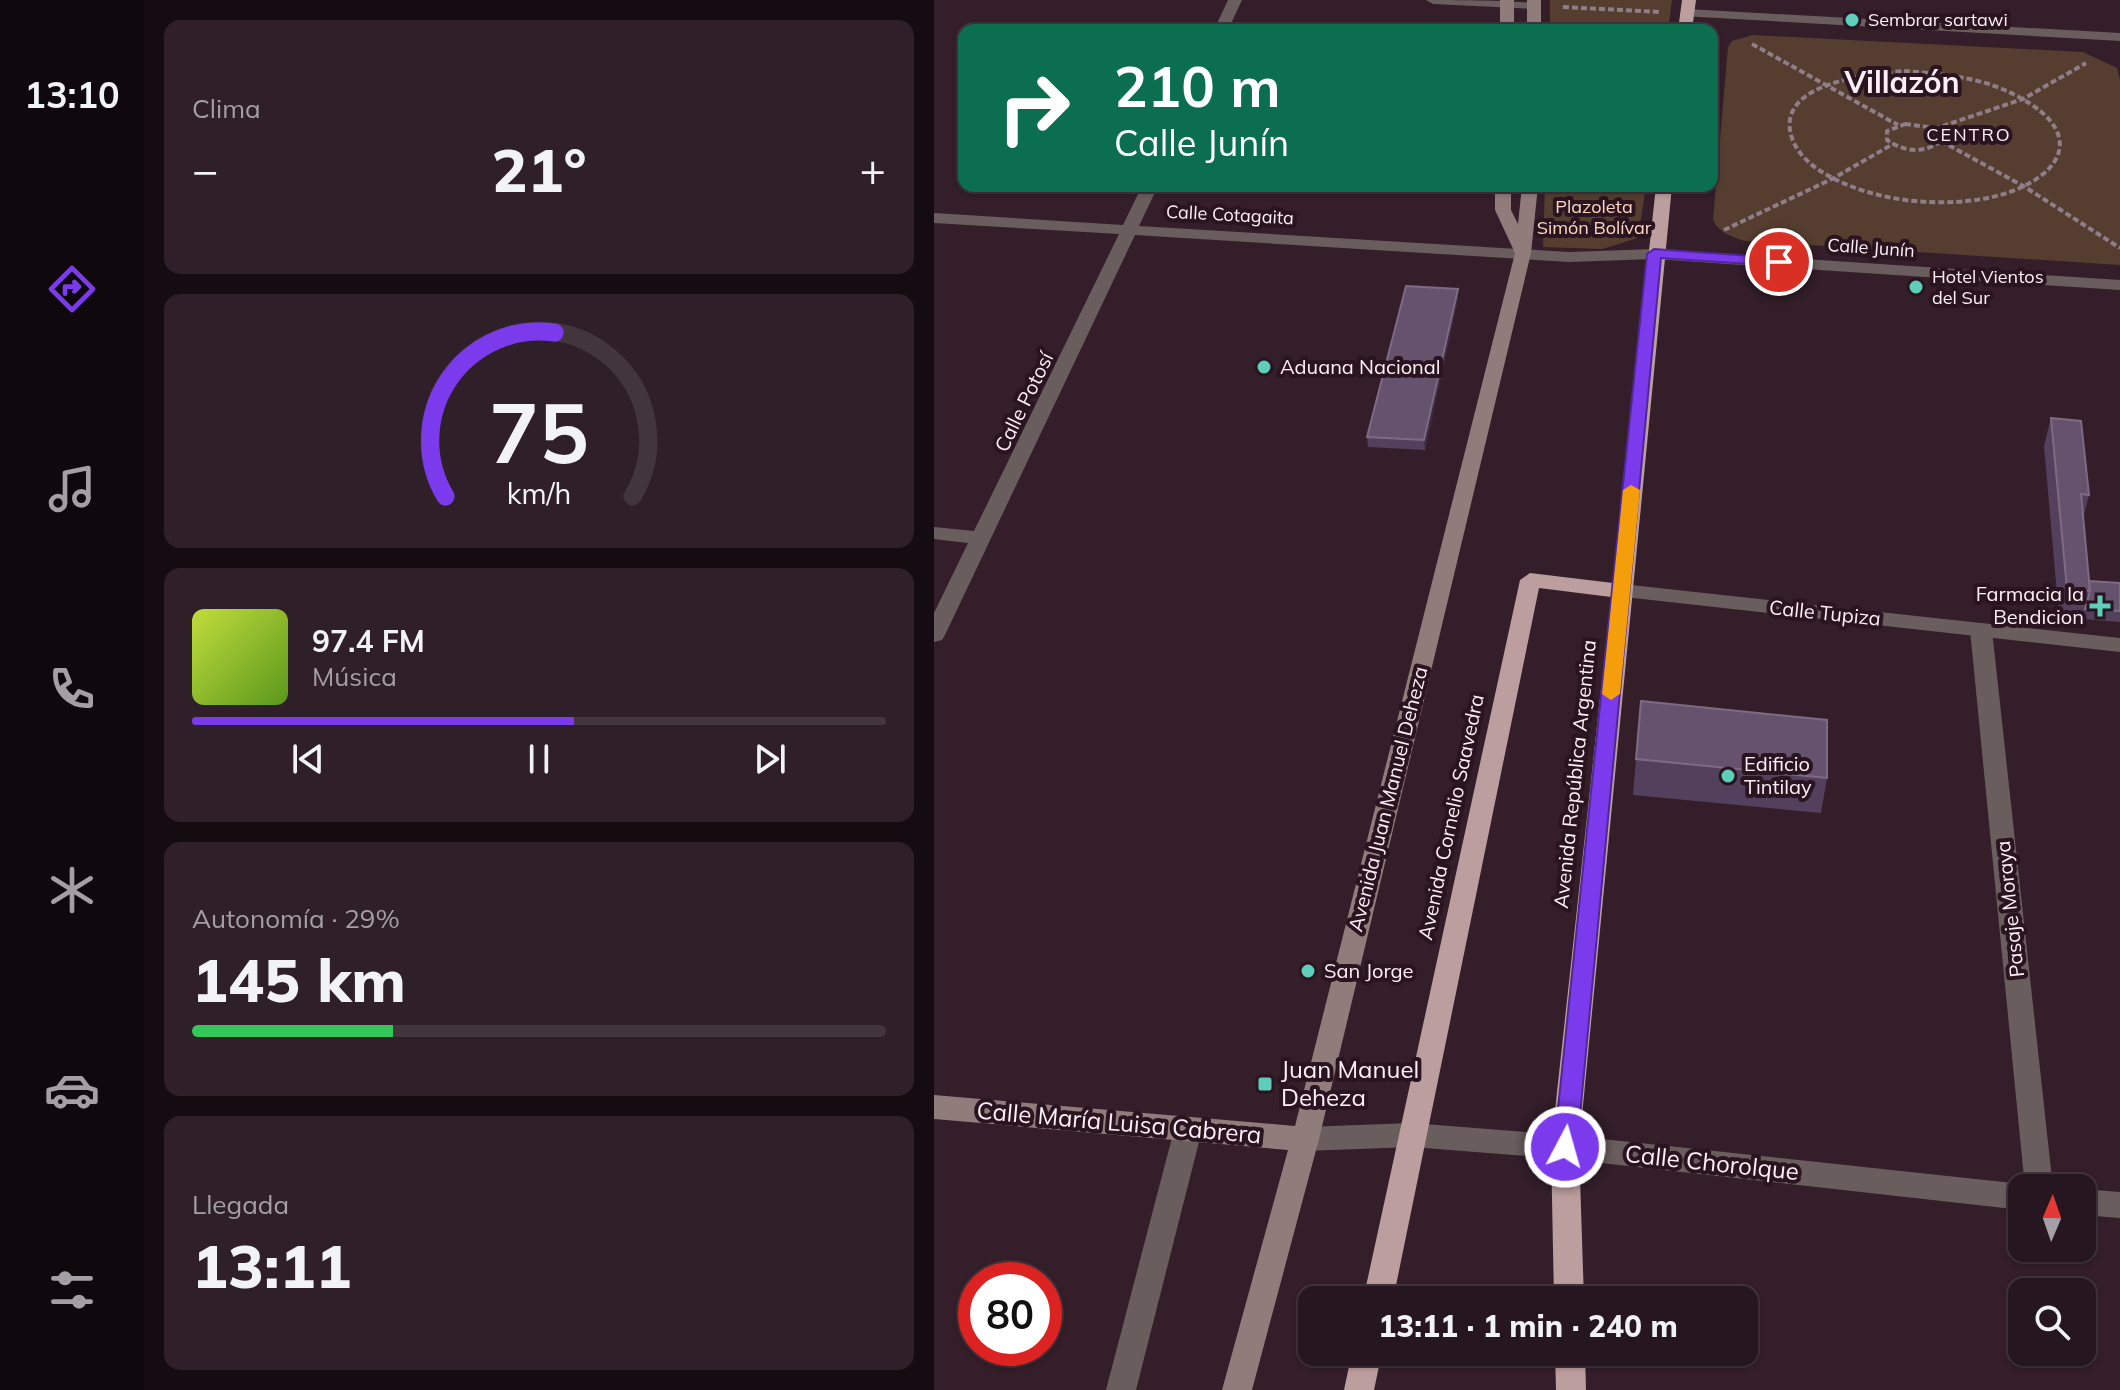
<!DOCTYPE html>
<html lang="es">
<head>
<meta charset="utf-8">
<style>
  :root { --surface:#261620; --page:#2e1f29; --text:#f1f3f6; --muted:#a49fa5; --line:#42353e; --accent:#7c3aed }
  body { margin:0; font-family:Mulish,sans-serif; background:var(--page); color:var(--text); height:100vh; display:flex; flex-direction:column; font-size:30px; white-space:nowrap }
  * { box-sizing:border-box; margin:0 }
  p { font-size:26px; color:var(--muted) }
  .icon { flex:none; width:44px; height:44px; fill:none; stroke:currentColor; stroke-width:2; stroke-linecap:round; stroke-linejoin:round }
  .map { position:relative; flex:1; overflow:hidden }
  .sheet { display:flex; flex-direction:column; gap:20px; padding:20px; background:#150c12; width:790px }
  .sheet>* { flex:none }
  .guide { position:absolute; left:24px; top:24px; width:760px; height:168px; border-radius:16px; box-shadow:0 2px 6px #0004,0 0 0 2px var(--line); background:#0b6e4f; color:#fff; overflow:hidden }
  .needle { width:52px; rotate:2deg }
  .buttons { position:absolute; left:1074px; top:1174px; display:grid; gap:16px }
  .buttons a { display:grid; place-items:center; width:88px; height:88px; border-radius:16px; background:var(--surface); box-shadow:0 2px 6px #0004,0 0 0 2px var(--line); font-size:40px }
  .speed { position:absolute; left:24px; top:1262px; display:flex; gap:16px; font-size:40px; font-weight:700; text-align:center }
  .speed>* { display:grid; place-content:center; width:104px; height:104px; border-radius:50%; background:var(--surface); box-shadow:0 2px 6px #0004,0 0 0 2px var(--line); line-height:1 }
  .speed .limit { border:12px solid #d22; background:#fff; color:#111 }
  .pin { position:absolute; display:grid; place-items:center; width:68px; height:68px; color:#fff; margin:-34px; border:4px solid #fff; border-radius:50%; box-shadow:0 2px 8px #0007 }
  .me { position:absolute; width:88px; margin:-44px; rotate:6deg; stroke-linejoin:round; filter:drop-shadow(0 0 6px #0008) }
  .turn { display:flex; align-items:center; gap:28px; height:168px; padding:0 24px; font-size:36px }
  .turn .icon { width:104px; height:104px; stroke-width:2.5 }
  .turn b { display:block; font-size:56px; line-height:68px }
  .big { font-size:60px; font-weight:800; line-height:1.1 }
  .sheet .widget { flex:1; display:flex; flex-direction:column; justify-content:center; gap:12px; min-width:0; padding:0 28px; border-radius:16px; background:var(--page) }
  .sheet .dial { align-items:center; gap:0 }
  .dial svg { height:208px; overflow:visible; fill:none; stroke:var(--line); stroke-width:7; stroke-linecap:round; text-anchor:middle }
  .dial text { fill:var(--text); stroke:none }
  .song { display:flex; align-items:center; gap:24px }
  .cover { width:96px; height:96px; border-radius:12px; background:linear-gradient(135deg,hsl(70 70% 55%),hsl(90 70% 35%)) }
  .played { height:8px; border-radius:4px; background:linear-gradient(90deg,var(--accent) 55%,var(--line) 55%) }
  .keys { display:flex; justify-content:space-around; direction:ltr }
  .heat { display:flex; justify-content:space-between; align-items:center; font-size:44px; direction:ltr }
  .charge { height:12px; border-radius:6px; background:linear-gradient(90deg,#34c759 29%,var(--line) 0) }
  .trip { position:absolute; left:364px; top:1286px; width:460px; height:80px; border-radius:16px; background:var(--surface); box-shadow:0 2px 6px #0004,0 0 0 2px var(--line); font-weight:800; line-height:80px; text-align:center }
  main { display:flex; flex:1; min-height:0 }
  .menu { display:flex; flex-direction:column; width:144px; justify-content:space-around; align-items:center; background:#0f090d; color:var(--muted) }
  .menu .icon { width:56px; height:56px }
  .menu .current { color:var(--accent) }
  .menu b { font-size:36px; color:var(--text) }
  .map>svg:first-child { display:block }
</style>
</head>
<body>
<main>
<nav class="menu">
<b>13:10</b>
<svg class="icon current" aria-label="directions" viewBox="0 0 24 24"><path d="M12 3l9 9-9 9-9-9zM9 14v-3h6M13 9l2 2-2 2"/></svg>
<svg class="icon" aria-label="music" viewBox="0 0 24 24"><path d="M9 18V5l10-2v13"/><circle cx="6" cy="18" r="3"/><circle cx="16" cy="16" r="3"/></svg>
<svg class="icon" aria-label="phone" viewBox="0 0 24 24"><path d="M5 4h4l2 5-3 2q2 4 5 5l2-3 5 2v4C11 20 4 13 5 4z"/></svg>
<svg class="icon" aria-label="climate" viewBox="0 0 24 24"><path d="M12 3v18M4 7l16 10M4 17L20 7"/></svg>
<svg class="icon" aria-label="car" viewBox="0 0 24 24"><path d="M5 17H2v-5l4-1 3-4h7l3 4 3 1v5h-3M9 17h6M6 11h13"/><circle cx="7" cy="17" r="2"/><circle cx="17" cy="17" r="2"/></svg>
<svg class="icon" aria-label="filters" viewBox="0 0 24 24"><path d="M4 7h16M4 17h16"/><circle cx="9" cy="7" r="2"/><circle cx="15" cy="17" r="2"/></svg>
</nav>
<section class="sheet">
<div class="widget"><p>Clima</p>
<div class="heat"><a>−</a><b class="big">21°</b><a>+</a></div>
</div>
<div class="widget dial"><svg viewBox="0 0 100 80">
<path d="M14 69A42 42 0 1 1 86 69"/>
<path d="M14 69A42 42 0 0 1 56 6" stroke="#7c3aed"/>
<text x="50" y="56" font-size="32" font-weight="700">75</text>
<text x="50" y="72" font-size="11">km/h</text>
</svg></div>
<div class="widget">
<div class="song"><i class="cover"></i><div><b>97.4 FM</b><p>Música</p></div></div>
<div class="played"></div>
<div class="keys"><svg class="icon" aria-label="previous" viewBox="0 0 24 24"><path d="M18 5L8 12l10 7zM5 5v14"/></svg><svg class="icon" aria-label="pause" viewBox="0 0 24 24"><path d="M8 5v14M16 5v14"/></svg><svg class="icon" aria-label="next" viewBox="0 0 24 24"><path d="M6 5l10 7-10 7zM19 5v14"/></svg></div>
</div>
<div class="widget"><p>Autonomía · 29%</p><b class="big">145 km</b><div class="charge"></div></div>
<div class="widget"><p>Llegada</p><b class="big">13:11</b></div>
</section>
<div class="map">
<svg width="1186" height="1390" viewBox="0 0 1186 1390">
  <rect width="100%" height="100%" fill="#331e2a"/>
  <g fill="#553e30">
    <polygon points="616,0 738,0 734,30 616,30"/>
    <path d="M819,35L1149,52L1183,68L1186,80V265L811,241C798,237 785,233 779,220L794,47L798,41Z"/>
    <polygon points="611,186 712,186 704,238 668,249 609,247"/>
  </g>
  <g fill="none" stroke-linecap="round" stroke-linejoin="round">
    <g stroke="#8f7d87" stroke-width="4" stroke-dasharray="6 3" stroke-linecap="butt">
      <polyline points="629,7 727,12"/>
      <polyline points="818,44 964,125"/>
      <path d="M970,71C1008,74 1048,77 1083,96C1161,137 1121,184 1054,198C1002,208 939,201 893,175C877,166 862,153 857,135C843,82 937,74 970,71Z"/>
      <path d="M971,124L994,127L1007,135V141C990,154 970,152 953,140V131Z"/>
      <polyline points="1000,129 1089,99 1152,63"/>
      <polyline points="1007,141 1091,187 1186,248"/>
      <polyline points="790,230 900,178 959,144"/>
    </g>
    <polygon fill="#6a5d5d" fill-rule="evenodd" points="1047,623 1055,625 1058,630 1119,1188 1091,1188 1036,630 1039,625"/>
    <g fill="#6a5d5d" fill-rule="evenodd">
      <polygon points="294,0 308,0 294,30 280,30"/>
      <path d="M492,0C514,0 594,0 607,5L600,9L499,4Z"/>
      <polygon points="753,9 1186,33 1186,41 748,16 746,13"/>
      <polygon points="208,186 224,186 205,226 635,252 720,249 1186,280 1186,290 720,259 635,262 201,235 11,635 8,640 0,642 0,613 34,543 0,539 0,527 40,531 185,234 0,223 0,213 189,225"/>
      <polygon points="254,1118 264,1122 268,1130 202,1390 172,1390 240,1130 244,1122"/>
    </g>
    <g fill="#6a5d5d" fill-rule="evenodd">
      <polygon points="688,584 1186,638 1186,652 681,596 678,591"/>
      <polygon points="478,1123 631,1135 1088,1184 1098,1188 1088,1188 1088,1210 631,1159 478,1147 371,1151 361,1147 357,1139 361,1131 371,1127"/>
      <polygon points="1148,1189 1186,1192 1186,1218 1148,1215"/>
    </g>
    <g fill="#917c7c" fill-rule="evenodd">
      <rect x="566" y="0" width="14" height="30"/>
      <rect x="593" y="0" width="14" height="30"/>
      <polygon points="561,186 577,186 577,210 584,224 588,186 604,186 597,253 385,1139 318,1390 288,1390 354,1150 0,1119 0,1095 361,1126 581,253 561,210"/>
    </g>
    <g fill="#bc9e9e" fill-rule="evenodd">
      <polygon points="748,0 762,0 758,30 744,30"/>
      <polygon points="722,186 738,186 645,1147 650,1300 620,1300 617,1147 677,597 605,588 459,1300 429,1300 586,580 596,573 679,583"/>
      <polygon points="418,1352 448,1352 440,1390 410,1390"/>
      <polygon points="621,1352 651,1352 652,1390 622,1390"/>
    </g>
  </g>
  <g fill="#53405d">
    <polygon points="524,289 524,298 491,450 434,447 433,437"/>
    <polygon points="1117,418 1155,495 1149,519 1155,581 1186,583 1186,622 1125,617 1110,446"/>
    <polygon points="702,759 893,778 887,813 699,795"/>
  </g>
  <polygon fill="#3e2b42" points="524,289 524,298 491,450 490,440"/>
  <g fill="#65536e" stroke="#7d6b83" stroke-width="2">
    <polygon points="472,286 524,289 490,440 433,437"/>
    <polygon points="1117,418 1147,421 1155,495 1147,494 1156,591 1133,589"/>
    <polygon points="1155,581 1186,583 1186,611 1151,609 1156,591"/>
    <polygon points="707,701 893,720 893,778 702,759"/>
  </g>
  <polygon fill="#7c3aed" stroke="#51269a" stroke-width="2" points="720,249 845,258 852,262 845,266 727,258 643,1147 639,1154 631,1157 623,1154 620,1147 713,254"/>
  <polygon fill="#f59e0b" points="697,485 706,490 686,694 677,700 668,694 689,490"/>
  <g fill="#5dceb9" stroke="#291420" stroke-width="3">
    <circle cx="918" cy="20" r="8"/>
    <circle cx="982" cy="287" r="8"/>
    <circle cx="330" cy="367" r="8"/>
    <path d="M1162 594h8v8h8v8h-8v8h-8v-8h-8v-8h8z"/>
    <circle cx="794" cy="776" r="8"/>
    <circle cx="374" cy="971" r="8"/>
    <rect x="323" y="1076" width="16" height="16" rx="4"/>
  </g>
  <g text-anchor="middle" stroke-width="8" stroke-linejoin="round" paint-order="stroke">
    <g font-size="18" fill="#feeff6" stroke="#291420" text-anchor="start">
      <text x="934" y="26">Sembrar sartawi</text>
      <text x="998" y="283">Hotel Vientos<tspan x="998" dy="21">del Sur</tspan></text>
    </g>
    <g font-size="18" letter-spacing="2" fill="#feeff6" stroke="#291420">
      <text x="1035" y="141">CENTRO</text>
    </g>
    <g font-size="18" fill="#fcd6c0" stroke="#291420">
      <text x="660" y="213">Plazoleta<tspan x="660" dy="21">Simón Bolívar</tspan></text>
    </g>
    <g font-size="18" fill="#feeff6" stroke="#291420">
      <text transform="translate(296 215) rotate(3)" y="6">Calle Cotagaita</text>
      <text transform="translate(937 248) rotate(4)" y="6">Calle Junín</text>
    </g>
    <g font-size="20" fill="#feeff6" stroke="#291420" text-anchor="start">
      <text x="346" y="374">Aduana Nacional</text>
      <text x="1150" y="601" text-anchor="end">Farmacia la<tspan x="1150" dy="23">Bendicion</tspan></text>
      <text x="810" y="771">Edificio<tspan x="810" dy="23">Tintilay</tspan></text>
      <text x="390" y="978">San Jorge</text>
    </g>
    <g font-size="20" fill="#feeff6" stroke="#291420">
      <text transform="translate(90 402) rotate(-64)" y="7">Calle Potosí</text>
      <text transform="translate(891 613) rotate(6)" y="7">Calle Tupiza</text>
      <text transform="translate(641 774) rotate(-84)" y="7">Avenida República Argentina</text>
      <text transform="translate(454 799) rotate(-76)" y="7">Avenida Juan Manuel Deheza</text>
      <text transform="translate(517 817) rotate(-78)" y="7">Avenida Cornelio Saavedra</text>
      <text transform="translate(1076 909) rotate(-96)" y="7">Pasaje Moraya</text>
    </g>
    <g font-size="24" fill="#feeff6" stroke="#291420" text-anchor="start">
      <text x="347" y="1078">Juan Manuel<tspan x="347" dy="28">Deheza</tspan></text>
    </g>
    <g font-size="24" fill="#feeff6" stroke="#291420">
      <text transform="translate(185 1123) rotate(5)" y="8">Calle María Luisa Cabrera</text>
      <text transform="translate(778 1163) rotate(6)" y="8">Calle Chorolque</text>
    </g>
    <g font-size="30" font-weight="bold" fill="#feeff6" stroke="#291420">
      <text x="968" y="93">Villazón</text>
    </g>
  </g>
</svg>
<div class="buttons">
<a><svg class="needle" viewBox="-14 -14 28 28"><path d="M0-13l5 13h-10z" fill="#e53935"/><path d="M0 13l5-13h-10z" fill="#a49fa5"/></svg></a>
<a><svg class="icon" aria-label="search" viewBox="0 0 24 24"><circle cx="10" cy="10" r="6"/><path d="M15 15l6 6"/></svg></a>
</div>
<div class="speed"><div class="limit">80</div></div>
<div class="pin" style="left:845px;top:262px;background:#d93025"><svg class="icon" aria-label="arrive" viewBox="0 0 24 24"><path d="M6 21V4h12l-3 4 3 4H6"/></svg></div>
<svg class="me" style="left:631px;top:1147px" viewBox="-20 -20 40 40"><circle r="17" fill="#7c3aed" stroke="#fff" stroke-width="3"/><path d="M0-11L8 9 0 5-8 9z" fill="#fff"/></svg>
<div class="trip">13:11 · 1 min · 240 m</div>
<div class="guide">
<div class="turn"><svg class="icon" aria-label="right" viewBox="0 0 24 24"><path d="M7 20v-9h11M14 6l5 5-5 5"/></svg><div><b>210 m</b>Calle Junín</div></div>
</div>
</div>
</main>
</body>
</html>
